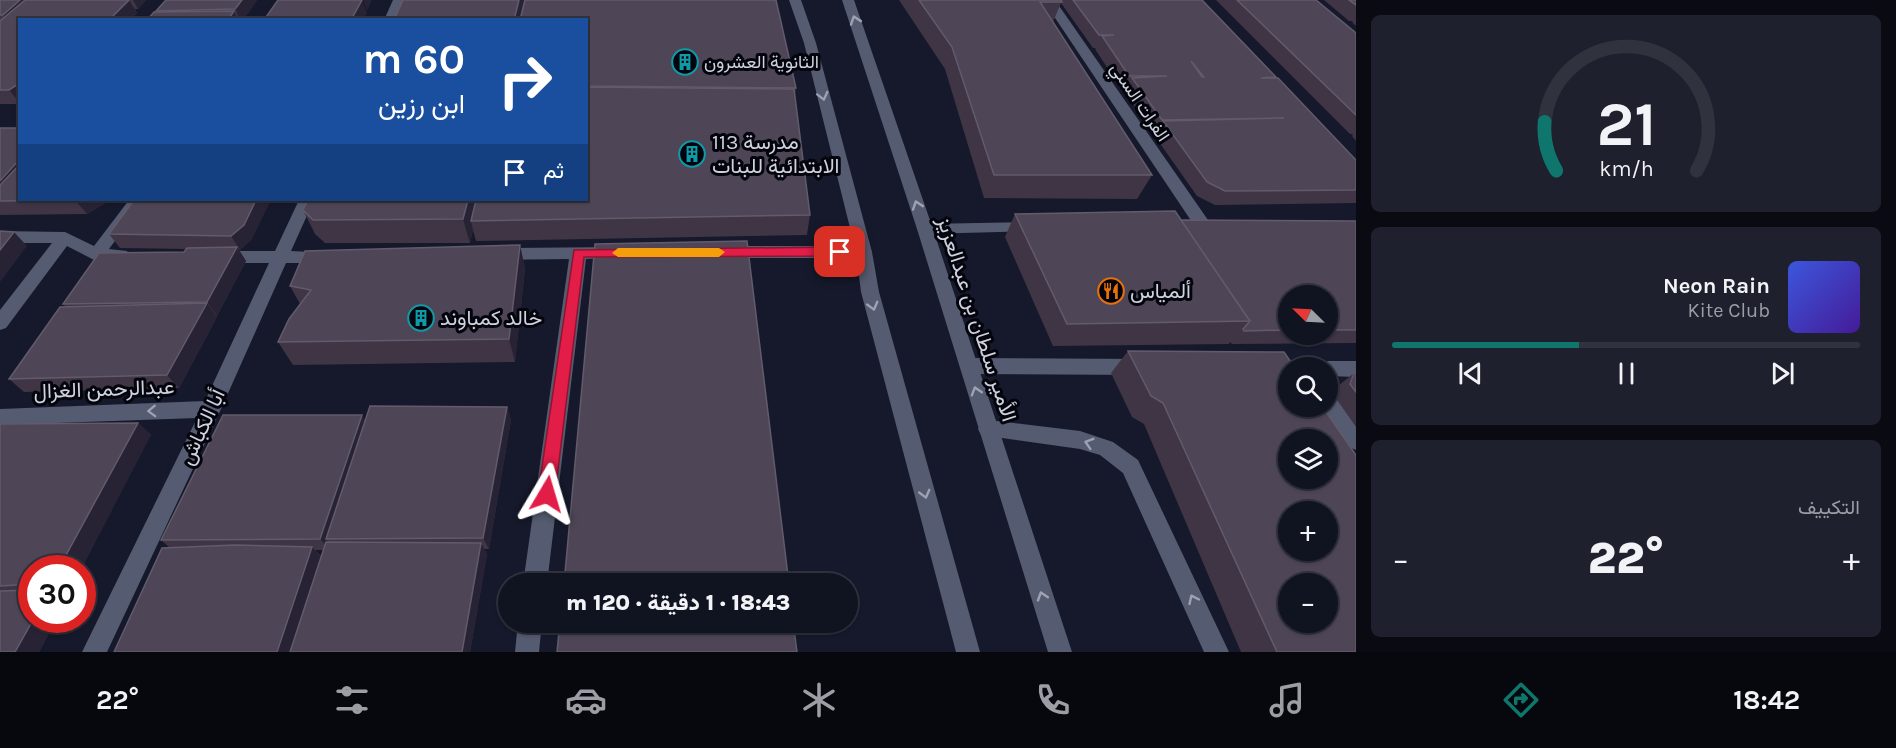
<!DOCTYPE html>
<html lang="ar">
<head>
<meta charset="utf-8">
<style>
  :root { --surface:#101320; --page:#1e202d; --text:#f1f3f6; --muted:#9c9ea5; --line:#30323e; --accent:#0f766e }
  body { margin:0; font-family:Karla,Vazirmatn,sans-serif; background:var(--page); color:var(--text); direction:rtl; height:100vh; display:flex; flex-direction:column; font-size:22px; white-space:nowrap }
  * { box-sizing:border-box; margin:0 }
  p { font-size:20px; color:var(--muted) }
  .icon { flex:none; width:33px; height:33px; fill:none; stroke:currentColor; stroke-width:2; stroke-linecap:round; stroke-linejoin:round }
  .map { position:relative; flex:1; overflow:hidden; direction:ltr }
  .side { display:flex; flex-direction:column; gap:15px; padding:15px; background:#090a12; width:540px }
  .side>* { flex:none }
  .guide { position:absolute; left:18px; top:18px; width:570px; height:183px; border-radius:0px; box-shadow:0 2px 4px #0004,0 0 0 2px var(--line); direction:rtl; background:#1a4fa0; color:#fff; overflow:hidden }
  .needle { width:39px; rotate:294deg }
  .tools { position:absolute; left:1278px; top:285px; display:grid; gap:12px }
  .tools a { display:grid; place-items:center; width:60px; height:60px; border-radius:50%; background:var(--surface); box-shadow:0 2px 4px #0004,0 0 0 2px var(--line); font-size:30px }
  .speed { position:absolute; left:18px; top:555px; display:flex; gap:12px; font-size:30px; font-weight:700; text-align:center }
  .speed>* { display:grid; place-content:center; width:78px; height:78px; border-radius:50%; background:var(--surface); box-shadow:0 2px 4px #0004,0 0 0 2px var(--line); line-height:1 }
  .speed .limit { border:9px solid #d22; background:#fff; color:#111 }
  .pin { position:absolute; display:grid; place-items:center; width:51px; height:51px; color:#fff; margin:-26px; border-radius:12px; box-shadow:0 3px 9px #0006 }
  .me { position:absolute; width:66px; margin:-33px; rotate:7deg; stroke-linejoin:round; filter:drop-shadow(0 0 4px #0008) }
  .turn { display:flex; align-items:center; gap:21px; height:126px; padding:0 24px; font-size:27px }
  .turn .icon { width:78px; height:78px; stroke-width:2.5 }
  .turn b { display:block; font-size:42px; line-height:51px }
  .then { display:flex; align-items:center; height:57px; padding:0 24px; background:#0003; gap:12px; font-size:22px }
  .big { font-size:45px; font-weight:800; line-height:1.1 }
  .side .widget { flex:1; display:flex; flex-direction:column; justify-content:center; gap:9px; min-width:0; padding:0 21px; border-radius:9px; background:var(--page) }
  .side .dial { align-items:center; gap:0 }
  .dial svg { height:156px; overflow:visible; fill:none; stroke:var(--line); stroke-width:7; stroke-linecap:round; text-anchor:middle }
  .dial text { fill:var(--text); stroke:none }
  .song { display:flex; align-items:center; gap:18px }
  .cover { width:72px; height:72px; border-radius:9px; background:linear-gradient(135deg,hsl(230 70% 55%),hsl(260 70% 35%)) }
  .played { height:6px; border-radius:3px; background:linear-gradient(90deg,var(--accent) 40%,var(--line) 40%) }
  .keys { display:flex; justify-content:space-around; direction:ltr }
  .heat { display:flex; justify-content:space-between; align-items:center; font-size:33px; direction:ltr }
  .trip { position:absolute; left:498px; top:573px; width:360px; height:60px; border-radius:30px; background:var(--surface); box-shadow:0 2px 4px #0004,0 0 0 2px var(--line); font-weight:800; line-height:60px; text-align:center; direction:rtl }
  .tabs { display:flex; height:96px; justify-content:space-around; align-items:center; background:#06080d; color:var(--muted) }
  .tabs .icon { width:42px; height:42px }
  .tabs .on { color:var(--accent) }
  .tabs b { font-size:27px; color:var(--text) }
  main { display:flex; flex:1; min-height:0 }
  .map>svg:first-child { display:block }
</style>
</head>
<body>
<main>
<section class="side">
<div class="widget dial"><svg viewBox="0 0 100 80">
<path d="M14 69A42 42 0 1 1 86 69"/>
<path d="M14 69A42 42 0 0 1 8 44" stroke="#0f766e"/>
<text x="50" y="56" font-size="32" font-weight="700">21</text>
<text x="50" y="72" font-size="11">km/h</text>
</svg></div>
<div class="widget">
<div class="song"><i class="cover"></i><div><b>Neon Rain</b><p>Kite Club</p></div></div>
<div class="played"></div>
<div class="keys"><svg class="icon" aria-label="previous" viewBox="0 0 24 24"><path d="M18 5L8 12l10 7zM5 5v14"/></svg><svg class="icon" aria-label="pause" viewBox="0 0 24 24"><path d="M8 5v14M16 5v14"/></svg><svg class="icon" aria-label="next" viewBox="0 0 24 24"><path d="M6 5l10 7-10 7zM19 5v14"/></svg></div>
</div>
<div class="widget"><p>التكييف</p>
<div class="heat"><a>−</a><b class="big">22°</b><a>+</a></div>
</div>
</section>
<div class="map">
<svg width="1356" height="652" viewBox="0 0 1356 652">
  <rect width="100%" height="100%" fill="#15192b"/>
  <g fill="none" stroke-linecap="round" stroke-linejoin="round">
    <polygon fill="#555b70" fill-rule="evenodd" points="988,420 1080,431 1113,442 1138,460 1229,652 1204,652 1123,473 1100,455 1080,449 981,435 978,429 981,423"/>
    <g fill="#555b70" fill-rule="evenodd">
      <polygon points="393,0 405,0 396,20 384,20"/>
      <polygon points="1043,0 1055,0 1208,220 1210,224 1208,228 1196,228"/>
      <polygon points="129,200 145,200 109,249 127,251 129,255 127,259 96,261 67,246 6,328 0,330 0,310 52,243 0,243 0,231 65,232 94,246"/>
      <polygon points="299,200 314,200 291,251 331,253 333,257 331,261 325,263 286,263 221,409 107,652 82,652 197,418 0,425 0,409 205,401 269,263 221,263 215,261 213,257 215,253 221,251 275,251"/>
      <polygon points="1033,222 1039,223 1041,227 1039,231 925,234 919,233 917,229 919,225 925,224"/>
      <polygon points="725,246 864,246 870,248 872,252 870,256 864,258 725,258 719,256 717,252 719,248"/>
      <polygon points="619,247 625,249 627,253 625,257 586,259 547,584 523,584 569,259 497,260 491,258 489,254 491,250 497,248"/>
      <polygon points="969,358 1141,359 1148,362 1150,367 1148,372 1141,375 969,374 962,371 960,366 962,361"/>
      <polygon points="1328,361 1356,361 1356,377 1328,376 1328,368 1319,368 1321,364"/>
      <polygon points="1328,394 1335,396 1356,425 1356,450 1349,447 1321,408 1328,406"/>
      <polygon points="518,622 542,622 539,652 515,652"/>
    </g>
    <g fill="#555b70" fill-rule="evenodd">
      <polygon points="789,0 801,0 816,43 872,252 879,292 980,652 956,652 861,292 856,252 804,43"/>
      <polygon points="842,0 854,0 933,229 1072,652 1048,652 917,229"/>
    </g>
  </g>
  <g fill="#3f3545" fill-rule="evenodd">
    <polygon points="0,0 146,0 138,9 135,9 137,13 130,20 20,20 20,104 0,104"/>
    <polygon points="166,0 257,0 243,20 147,20 156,12 156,11"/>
    <polygon points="899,0 1202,0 1276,77 1275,78 1356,160 1356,203 1215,205 1197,196 1154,135 1155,133 1154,133 1124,92 1125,90 1122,90 1095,49 1096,48 1093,48 1061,3 1053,22 1152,175 1137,199 984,198 945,69"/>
    <polygon points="1216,0 1316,0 1356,33 1356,141 1352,136 1353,134 1350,134"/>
    <polygon points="1324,0 1356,0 1356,26 1352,22 1353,21 1349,21"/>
    <polygon points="586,20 796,88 795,94 810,215 807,235 476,241 473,230 470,243 325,243 315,234 303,210 586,200"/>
    <polygon points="0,128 20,200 110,200 107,202 87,214 0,215"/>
    <polygon points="134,200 252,239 240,250 239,250 246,261 217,316 216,316 217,317 179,388 24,392 9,379 65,306 63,304 184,252 187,249 120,248 109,234"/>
    <path d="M1015,214L1181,220L1356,221V343L1232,344L1230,342L1229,344L1053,346L1005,237ZM1288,296H1328V334H1288Z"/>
    <polygon points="520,245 525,269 515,362 293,365 278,342 300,304 290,286"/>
    <polygon points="1128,351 1356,652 1241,652 1144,424 1132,417 1111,373"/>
    <polygon points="1354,373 1356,373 1356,427 1335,397 1338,386"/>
    <path d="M507,407L511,420L489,549H484L487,554L470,652H114L170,548L161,540L365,420ZM315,550H323L321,556Z"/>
    <polygon points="138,423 151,435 32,568 32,620 56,620 39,652 0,652 0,424"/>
  </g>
  <g fill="#282334">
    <polygon points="20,0 43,0 13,28 3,15"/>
    <polygon points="129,0 137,13 130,20 109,20"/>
    <polygon points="133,0 146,0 138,9"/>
    <polygon points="242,0 257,0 243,20 240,20 235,9"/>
    <polygon points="362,0 367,13 363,20 351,20"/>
    <polygon points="363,0 372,0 367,11"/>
    <polygon points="519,0 528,0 523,20 514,20"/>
    <polygon points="234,11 238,20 228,20"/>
    <polygon points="20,83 20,103 9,90"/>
    <polygon points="20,159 20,187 0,201 0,181"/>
    <polygon points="75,200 110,200 107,202 87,214"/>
    <polygon points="256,200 271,200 252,239 240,250 231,236"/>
    <polygon points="468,200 481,200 471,221 473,230 470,243 463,219"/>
    <polygon points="14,232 27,246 0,282 0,250"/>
    <polygon points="520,245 525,269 515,362 509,339"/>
    <polygon points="237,247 246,261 217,316 207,302"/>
    <polygon points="207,303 217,317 179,388 167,375"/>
    <polygon points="507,407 511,420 489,549 483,538"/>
    <polygon points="362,415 369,427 326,539 331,545 330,550 320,539"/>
    <polygon points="138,423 151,435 82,568 59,568"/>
    <polygon points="481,543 487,554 470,652 462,652"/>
    <polygon points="312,547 322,558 291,652 277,652"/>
    <polygon points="33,620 56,620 39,652 15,652"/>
  </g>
  <g fill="#4e4656" stroke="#625b6b" stroke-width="1.5" fill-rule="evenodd">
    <polygon points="0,0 20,0 3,15 0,15"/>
    <polygon points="25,0 129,0 109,20 20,20 20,83 9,90 0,90 0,21"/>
    <polygon points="166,0 242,0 235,9 156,11"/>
    <polygon points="278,0 362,0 351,20 264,20"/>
    <polygon points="403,0 519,0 514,20 394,20"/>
    <polygon points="525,0 776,0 796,88 586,86 586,20 520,20"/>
    <polygon points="919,0 1061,0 1062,2 1040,2 1152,175 994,175 952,47"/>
    <path d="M1073,0H1202L1276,77L1261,78H1278L1356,160V190L1225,191L1207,182L1163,121L1284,118L1162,120L1132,78L1167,76H1129L1102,36L1114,35H1099ZM1191,61L1204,77H1202Z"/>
    <polygon points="1237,0 1316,0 1356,33 1356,115"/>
    <polygon points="1349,0 1356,0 1356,5"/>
    <polygon points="234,11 228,20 147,20 154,12"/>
    <polygon points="586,87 794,89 810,215 471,221 476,200 586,200"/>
    <polygon points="0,128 20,128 20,159 0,181"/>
    <polygon points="20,164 20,200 76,200 0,201 0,185"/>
    <polygon points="134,200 256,200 244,225 231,236 109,234"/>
    <polygon points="308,200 468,200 463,219 313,220 303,210"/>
    <polygon points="1175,211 1250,321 1067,324 1015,214"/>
    <polygon points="1181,220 1356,221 1356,330 1328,330 1328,296 1288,296 1288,330 1244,331 1243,329 1250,321"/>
    <polygon points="0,231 14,232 0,250"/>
    <polygon points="747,241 789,584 564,584 595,244"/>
    <polygon points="520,245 509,339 278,342 289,319 311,290 290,286 305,251"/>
    <polygon points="237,247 207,302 63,304 99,253 184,252 187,248"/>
    <polygon points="207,303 167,375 9,379 60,307"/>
    <path d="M1128,351L1284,352L1295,368H1288V406H1322L1356,455V652H1277L1163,403L1151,396ZM1288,440H1328V478H1288ZM1288,512H1328V550H1288ZM1288,584H1328V622H1288Z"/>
    <polygon points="1354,373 1356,373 1356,392 1350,384"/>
    <polygon points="370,406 507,407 483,538 326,539"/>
    <polygon points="223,415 362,415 320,539 161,540"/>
    <polygon points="138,423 59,568 32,568 32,584 0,586 0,424"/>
    <polygon points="326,542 481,543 462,652 290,652"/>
    <polygon points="235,545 312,547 277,652 114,652 162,548"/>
    <polygon points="32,590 32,620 33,620 15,652 0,652 0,591"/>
    <polygon points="560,622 793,622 797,652 557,652"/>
  </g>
  <defs><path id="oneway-chevron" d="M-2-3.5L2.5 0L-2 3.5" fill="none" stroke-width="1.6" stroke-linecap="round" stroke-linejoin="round" transform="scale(1.5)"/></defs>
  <g stroke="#9ea2b2">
    <use href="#oneway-chevron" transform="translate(855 20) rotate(-109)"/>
    <use href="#oneway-chevron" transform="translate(823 96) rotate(76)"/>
    <use href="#oneway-chevron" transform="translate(917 205) rotate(-109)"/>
    <use href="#oneway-chevron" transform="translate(873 306) rotate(75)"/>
    <use href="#oneway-chevron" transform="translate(976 391) rotate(-107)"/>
    <use href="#oneway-chevron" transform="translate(152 411) rotate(178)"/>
    <use href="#oneway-chevron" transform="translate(1089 443) rotate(-163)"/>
    <use href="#oneway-chevron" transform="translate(925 494) rotate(75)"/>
    <use href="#oneway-chevron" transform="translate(1042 596) rotate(-108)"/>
    <use href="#oneway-chevron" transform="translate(1193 599) rotate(-115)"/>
  </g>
  <polygon fill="#e11d48" stroke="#92132f" stroke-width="1.5" points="840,247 847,252 840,256 584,257 555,494 552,499 547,501 541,499 538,494 574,250"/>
  <polygon fill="#f59e0b" points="618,248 719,248 725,252 719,257 618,257 612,253"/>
  <defs>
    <g id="building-ring" transform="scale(1.35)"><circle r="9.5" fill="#04050c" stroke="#0f9aa8" stroke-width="1.5"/><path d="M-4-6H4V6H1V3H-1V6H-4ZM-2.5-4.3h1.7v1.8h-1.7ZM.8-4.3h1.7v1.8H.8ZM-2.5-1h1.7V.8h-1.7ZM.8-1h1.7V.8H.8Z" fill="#0f9aa8"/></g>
    <g id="restaurant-ring" transform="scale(1.35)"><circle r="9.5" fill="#04050c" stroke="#e8710a" stroke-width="1.5"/><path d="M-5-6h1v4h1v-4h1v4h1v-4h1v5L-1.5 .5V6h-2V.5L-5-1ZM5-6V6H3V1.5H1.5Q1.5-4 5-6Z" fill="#e8710a"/></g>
  </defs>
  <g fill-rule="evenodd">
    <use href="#building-ring" x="685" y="62"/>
    <use href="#building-ring" x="692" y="154"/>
    <use href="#restaurant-ring" x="1111" y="291"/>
    <use href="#building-ring" x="421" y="318"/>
  </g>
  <g text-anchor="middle" stroke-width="6" stroke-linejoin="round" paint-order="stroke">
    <g font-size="18" fill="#ced1de" stroke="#04050c" text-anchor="start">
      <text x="704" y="68">الثانوية العشرون</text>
    </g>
    <g font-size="18" fill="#ced1de" stroke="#04050c">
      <text transform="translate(1140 102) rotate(56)" y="6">الفرات السني</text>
    </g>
    <g font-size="21" fill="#ced1de" stroke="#04050c" text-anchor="start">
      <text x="712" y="149">مدرسة 113<tspan x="712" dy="24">الابتدائية للبنات</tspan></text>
      <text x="1130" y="298">ألمياس</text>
      <text x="440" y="325">خالد كمباوند</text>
    </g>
    <g font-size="21" fill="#ced1de" stroke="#04050c">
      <text transform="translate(977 319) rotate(72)" y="7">الأمير سلطان بن عبدالعزيز</text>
      <text transform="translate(104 389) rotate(-2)" y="7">عبدالرحمن الغزال</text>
      <text transform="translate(202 427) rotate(-65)" y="7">أبا الكباش</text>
    </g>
  </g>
</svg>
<div class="tools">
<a><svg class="needle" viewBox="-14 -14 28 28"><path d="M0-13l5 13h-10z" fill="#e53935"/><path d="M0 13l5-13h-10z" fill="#9c9ea5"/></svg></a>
<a><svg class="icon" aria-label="search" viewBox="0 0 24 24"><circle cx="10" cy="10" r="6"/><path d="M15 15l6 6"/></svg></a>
<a><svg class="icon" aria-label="layers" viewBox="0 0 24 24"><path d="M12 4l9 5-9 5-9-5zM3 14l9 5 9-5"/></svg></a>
<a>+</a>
<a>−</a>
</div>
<div class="speed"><div class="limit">30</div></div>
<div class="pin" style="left:840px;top:252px;background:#d93025"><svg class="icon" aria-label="arrive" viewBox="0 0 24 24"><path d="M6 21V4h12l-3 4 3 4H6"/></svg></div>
<svg class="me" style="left:547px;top:494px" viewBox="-20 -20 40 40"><path d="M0-17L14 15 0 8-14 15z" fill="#e11d48" stroke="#fff" stroke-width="4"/></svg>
<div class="trip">18:43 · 1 دقيقة · 120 m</div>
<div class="guide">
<div class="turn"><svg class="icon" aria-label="right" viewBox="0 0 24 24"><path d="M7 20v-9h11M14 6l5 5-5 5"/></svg><div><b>60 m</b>ابن رزين</div></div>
<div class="then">ثم<svg class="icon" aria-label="arrive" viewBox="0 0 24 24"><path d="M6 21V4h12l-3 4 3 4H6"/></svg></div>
</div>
</div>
</main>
<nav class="tabs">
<b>18:42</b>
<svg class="icon on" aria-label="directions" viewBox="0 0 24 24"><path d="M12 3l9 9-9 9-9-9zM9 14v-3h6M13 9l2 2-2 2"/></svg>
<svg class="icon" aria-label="music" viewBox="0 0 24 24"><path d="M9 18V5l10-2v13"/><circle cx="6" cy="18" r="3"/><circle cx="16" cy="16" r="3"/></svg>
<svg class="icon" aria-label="phone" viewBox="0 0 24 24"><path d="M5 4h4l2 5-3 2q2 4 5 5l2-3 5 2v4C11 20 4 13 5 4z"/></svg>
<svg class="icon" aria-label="climate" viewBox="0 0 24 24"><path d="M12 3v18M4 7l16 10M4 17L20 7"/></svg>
<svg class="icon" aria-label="car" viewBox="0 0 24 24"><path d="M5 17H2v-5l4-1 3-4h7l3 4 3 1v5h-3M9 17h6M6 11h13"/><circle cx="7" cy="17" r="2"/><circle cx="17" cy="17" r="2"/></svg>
<svg class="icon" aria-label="filters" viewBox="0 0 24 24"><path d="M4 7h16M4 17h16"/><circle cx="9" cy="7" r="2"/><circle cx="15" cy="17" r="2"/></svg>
<b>22°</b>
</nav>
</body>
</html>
